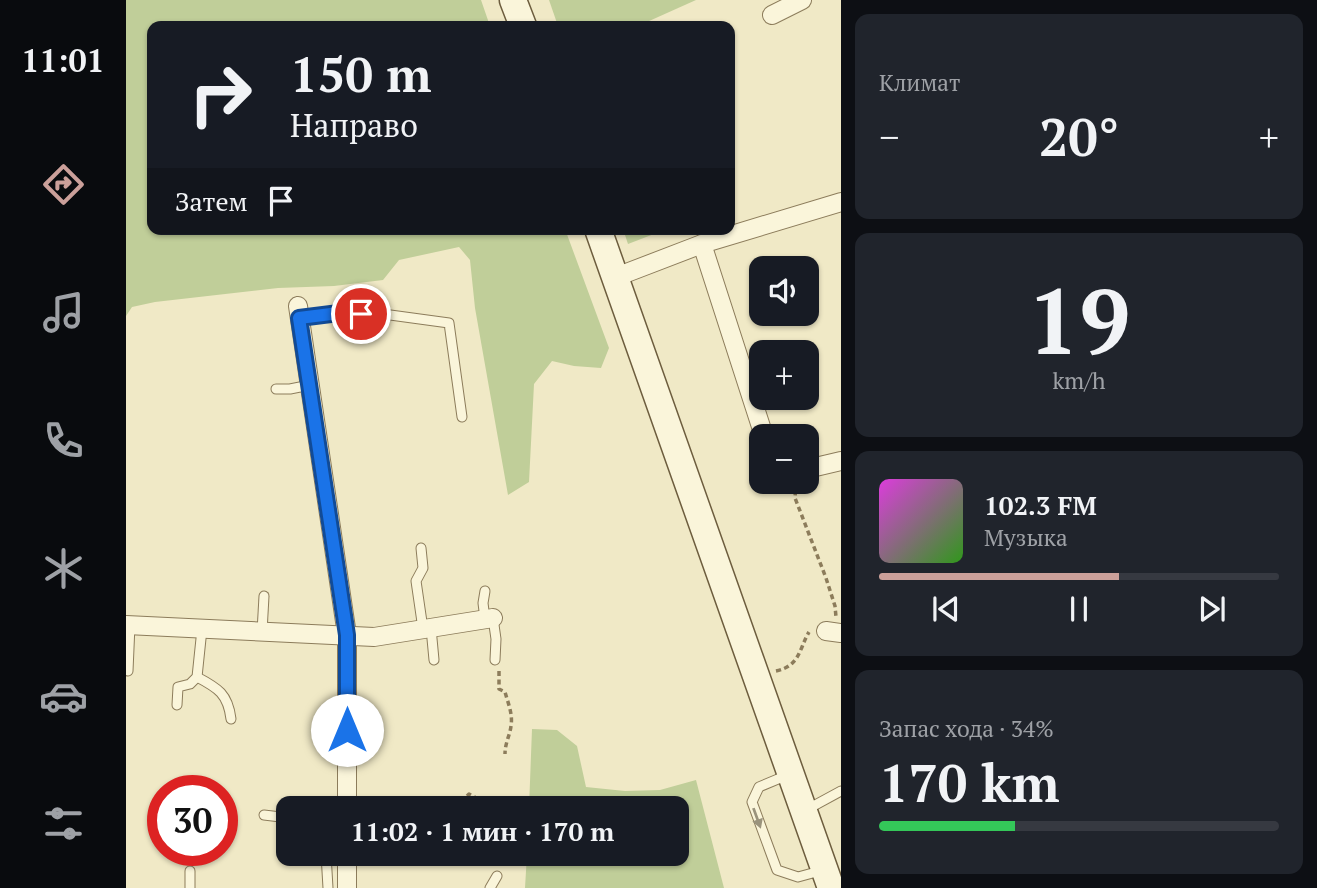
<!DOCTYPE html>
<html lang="ru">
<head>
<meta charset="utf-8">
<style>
  :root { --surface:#171b24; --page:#20242c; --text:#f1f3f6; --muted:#9ea1a6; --line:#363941; --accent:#cba09a }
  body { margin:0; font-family:"PT Serif",serif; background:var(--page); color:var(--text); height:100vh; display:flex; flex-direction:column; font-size:26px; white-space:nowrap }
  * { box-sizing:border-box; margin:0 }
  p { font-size:23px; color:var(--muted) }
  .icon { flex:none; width:38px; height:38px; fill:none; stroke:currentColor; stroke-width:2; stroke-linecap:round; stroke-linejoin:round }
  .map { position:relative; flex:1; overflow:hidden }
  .drawer { display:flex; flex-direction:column; gap:14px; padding:14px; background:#0d0f14; width:476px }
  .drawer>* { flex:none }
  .hud { position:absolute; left:21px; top:21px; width:588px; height:214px; border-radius:14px; box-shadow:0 2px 5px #0004; background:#171b24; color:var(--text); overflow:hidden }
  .tools { position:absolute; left:623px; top:256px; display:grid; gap:14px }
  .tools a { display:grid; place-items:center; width:70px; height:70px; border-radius:14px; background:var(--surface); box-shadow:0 2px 5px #0004; font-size:35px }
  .speed { position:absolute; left:21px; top:775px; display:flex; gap:14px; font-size:35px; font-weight:700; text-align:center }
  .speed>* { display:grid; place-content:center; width:91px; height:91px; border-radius:50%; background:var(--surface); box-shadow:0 2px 5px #0004; line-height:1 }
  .speed .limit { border:10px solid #d22; background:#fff; color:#111 }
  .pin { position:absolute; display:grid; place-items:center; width:60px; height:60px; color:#fff; margin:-30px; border:4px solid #fff; border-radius:50%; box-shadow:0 2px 7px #0007 }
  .me { position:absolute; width:77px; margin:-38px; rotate:0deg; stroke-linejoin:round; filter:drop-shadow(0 0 5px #0008) }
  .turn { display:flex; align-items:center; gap:24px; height:147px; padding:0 28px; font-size:32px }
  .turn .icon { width:91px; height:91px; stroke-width:2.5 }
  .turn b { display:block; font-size:49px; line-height:60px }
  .then { display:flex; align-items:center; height:66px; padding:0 28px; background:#0003; gap:14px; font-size:26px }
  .big { font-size:52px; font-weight:800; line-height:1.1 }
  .drawer .tile { flex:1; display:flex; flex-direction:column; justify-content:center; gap:10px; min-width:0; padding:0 24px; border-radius:14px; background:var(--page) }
  .drawer .dial { align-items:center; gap:0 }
  .dial b { font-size:91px; line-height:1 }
  .song { display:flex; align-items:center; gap:21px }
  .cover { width:84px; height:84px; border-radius:10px; background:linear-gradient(135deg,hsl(300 70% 55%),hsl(110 70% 35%)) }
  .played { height:7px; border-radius:4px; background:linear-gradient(90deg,var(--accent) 60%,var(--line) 60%) }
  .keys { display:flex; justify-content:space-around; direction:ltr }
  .heat { display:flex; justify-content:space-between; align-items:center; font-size:38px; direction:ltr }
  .charge { height:10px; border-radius:5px; background:linear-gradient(90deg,#34c759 34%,var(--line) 0) }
  .trip { position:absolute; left:150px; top:796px; width:413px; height:70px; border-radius:14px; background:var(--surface); box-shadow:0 2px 5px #0004; font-weight:800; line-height:70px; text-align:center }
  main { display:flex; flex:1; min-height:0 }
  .tab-bar { display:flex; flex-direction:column; width:126px; justify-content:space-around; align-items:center; background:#090b0e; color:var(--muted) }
  .tab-bar .icon { width:49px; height:49px }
  .tab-bar .on { color:var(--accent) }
  .tab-bar b { font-size:32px; color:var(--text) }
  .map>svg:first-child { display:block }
</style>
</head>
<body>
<main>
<nav class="tab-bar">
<b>11:01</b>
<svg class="icon on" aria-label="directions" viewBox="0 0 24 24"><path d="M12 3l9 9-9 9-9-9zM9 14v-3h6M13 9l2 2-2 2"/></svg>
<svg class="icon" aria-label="music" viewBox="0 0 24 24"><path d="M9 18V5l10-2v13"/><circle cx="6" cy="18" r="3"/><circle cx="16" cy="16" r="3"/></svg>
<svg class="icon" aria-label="phone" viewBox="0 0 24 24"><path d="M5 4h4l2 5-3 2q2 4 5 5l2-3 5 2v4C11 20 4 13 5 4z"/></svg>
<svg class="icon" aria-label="climate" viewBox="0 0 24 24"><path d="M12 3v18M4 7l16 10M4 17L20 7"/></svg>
<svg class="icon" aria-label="car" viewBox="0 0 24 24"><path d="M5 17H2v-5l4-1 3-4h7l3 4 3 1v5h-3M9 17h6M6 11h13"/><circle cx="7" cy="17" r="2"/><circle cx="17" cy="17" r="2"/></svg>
<svg class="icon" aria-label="filters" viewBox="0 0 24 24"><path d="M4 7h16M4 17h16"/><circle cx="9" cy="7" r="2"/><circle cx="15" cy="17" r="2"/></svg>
</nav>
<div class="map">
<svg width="715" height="888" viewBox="0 0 715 888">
  <rect width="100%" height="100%" fill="#f0e9c6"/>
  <g fill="#c0ce99">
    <polygon points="0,0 355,0 364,26 26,26 26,229 439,229 483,348 475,368 448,366 426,361 408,384 403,482 382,495 349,308 344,260 333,247 273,260 257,280 208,286 152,288 29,302 6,307 0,316"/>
    <polygon points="423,0 570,0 512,26 432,26"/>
    <polygon points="497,229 541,229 502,244"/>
    <polygon points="406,729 431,730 451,746 460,787 499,791 534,790 570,780 598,888 399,888 401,854 551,854 551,808 403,808"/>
  </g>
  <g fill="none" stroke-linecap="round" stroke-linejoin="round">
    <g stroke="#8c7c5b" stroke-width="11">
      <g id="lane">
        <polyline points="174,318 213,313 257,314 323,323 336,417"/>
        <polyline points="150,389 164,389 184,385"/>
        <polyline points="295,548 297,568 290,581 297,629"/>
        <polyline points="359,591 357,603 359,619"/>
        <polyline points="367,618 370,639 369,660"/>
        <polyline points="305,628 308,660"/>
        <polyline points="136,632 138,596"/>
        <polyline points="2,671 4,625"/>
        <path d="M71,677C92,688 102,694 105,719"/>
        <polyline points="51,705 52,687 64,684 71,677 76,629"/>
        <polyline points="199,731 221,730"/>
        <polyline points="664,774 633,787 626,802 651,870 672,877 694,871"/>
        <polyline points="680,810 715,791"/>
        <polyline points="138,815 163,818"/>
        <polyline points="200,854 202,888"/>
        <polyline points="64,888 64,871"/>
        <polyline points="364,888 371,876"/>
      </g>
    </g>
    <g stroke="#8c7c5b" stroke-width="20">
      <g id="street">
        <polyline points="646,15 676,0"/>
        <polyline points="576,244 638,436"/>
        <polyline points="490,277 576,244 715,202"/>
        <polyline points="172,306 221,635 221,808"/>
        <polyline points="681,469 715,461"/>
        <polyline points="0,625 248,637 367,618"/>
        <polyline points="700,631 715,633"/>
        <polyline points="221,888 221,854"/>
      </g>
    </g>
    <g stroke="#6d5d3e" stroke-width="29">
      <g id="secondary">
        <polyline points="387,0 397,26"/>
        <polyline points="472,229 705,888"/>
      </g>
    </g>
    <g stroke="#8c7c5b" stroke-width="3.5" stroke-dasharray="5 3.5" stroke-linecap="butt">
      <polyline points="670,482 669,498 700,578 709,606 710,617"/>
      <path d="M373,671V689L379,692C382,703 387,714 385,726C384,735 379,743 379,754"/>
      <path d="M650,671C674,666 673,649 683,632"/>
      <polyline points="329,808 343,794 356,801 370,804 372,808"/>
      <polyline points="373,864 374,854"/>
    </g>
    <use href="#lane" stroke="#faf5da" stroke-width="9"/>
    <use href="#street" stroke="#faf5da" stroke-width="18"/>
    <use href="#secondary" stroke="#faf5da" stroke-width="26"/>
  </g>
  <defs><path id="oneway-solid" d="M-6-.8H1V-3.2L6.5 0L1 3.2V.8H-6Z" transform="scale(1.75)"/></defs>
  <use fill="#9a937c" href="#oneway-solid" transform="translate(631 818) rotate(70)"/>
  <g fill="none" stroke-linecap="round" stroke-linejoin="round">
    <g stroke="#114b97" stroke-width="18">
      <polyline id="route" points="221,730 221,635 173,318 213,313 235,314"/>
    </g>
    <use href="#route" stroke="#1a73e8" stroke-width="12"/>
  </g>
</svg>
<div class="tools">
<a><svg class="icon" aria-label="sound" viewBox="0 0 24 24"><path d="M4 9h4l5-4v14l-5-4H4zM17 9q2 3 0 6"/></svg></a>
<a>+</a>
<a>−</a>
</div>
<div class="speed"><div class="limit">30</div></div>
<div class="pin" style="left:235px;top:314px;background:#d93025"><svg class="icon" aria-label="arrive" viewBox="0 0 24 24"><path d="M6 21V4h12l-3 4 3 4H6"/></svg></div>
<svg class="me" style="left:221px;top:730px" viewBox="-20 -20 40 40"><circle r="19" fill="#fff"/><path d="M0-13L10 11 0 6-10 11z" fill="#1a73e8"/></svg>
<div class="trip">11:02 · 1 мин · 170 m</div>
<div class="hud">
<div class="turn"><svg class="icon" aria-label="right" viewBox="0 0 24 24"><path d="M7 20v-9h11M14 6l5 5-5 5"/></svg><div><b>150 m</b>Направо</div></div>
<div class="then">Затем<svg class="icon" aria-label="arrive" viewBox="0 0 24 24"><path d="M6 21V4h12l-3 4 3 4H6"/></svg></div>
</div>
</div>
<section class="drawer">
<div class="tile"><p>Климат</p>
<div class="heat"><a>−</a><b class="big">20°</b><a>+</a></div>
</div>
<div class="tile dial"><b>19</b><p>km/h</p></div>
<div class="tile">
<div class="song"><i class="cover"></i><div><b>102.3 FM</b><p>Музыка</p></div></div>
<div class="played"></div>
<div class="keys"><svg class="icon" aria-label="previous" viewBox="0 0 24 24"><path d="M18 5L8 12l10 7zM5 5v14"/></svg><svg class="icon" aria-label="pause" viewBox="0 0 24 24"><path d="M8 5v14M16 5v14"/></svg><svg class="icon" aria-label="next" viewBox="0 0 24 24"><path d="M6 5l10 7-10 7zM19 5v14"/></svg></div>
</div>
<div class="tile"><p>Запас хода · 34%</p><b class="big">170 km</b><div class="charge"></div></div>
</section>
</main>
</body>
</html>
